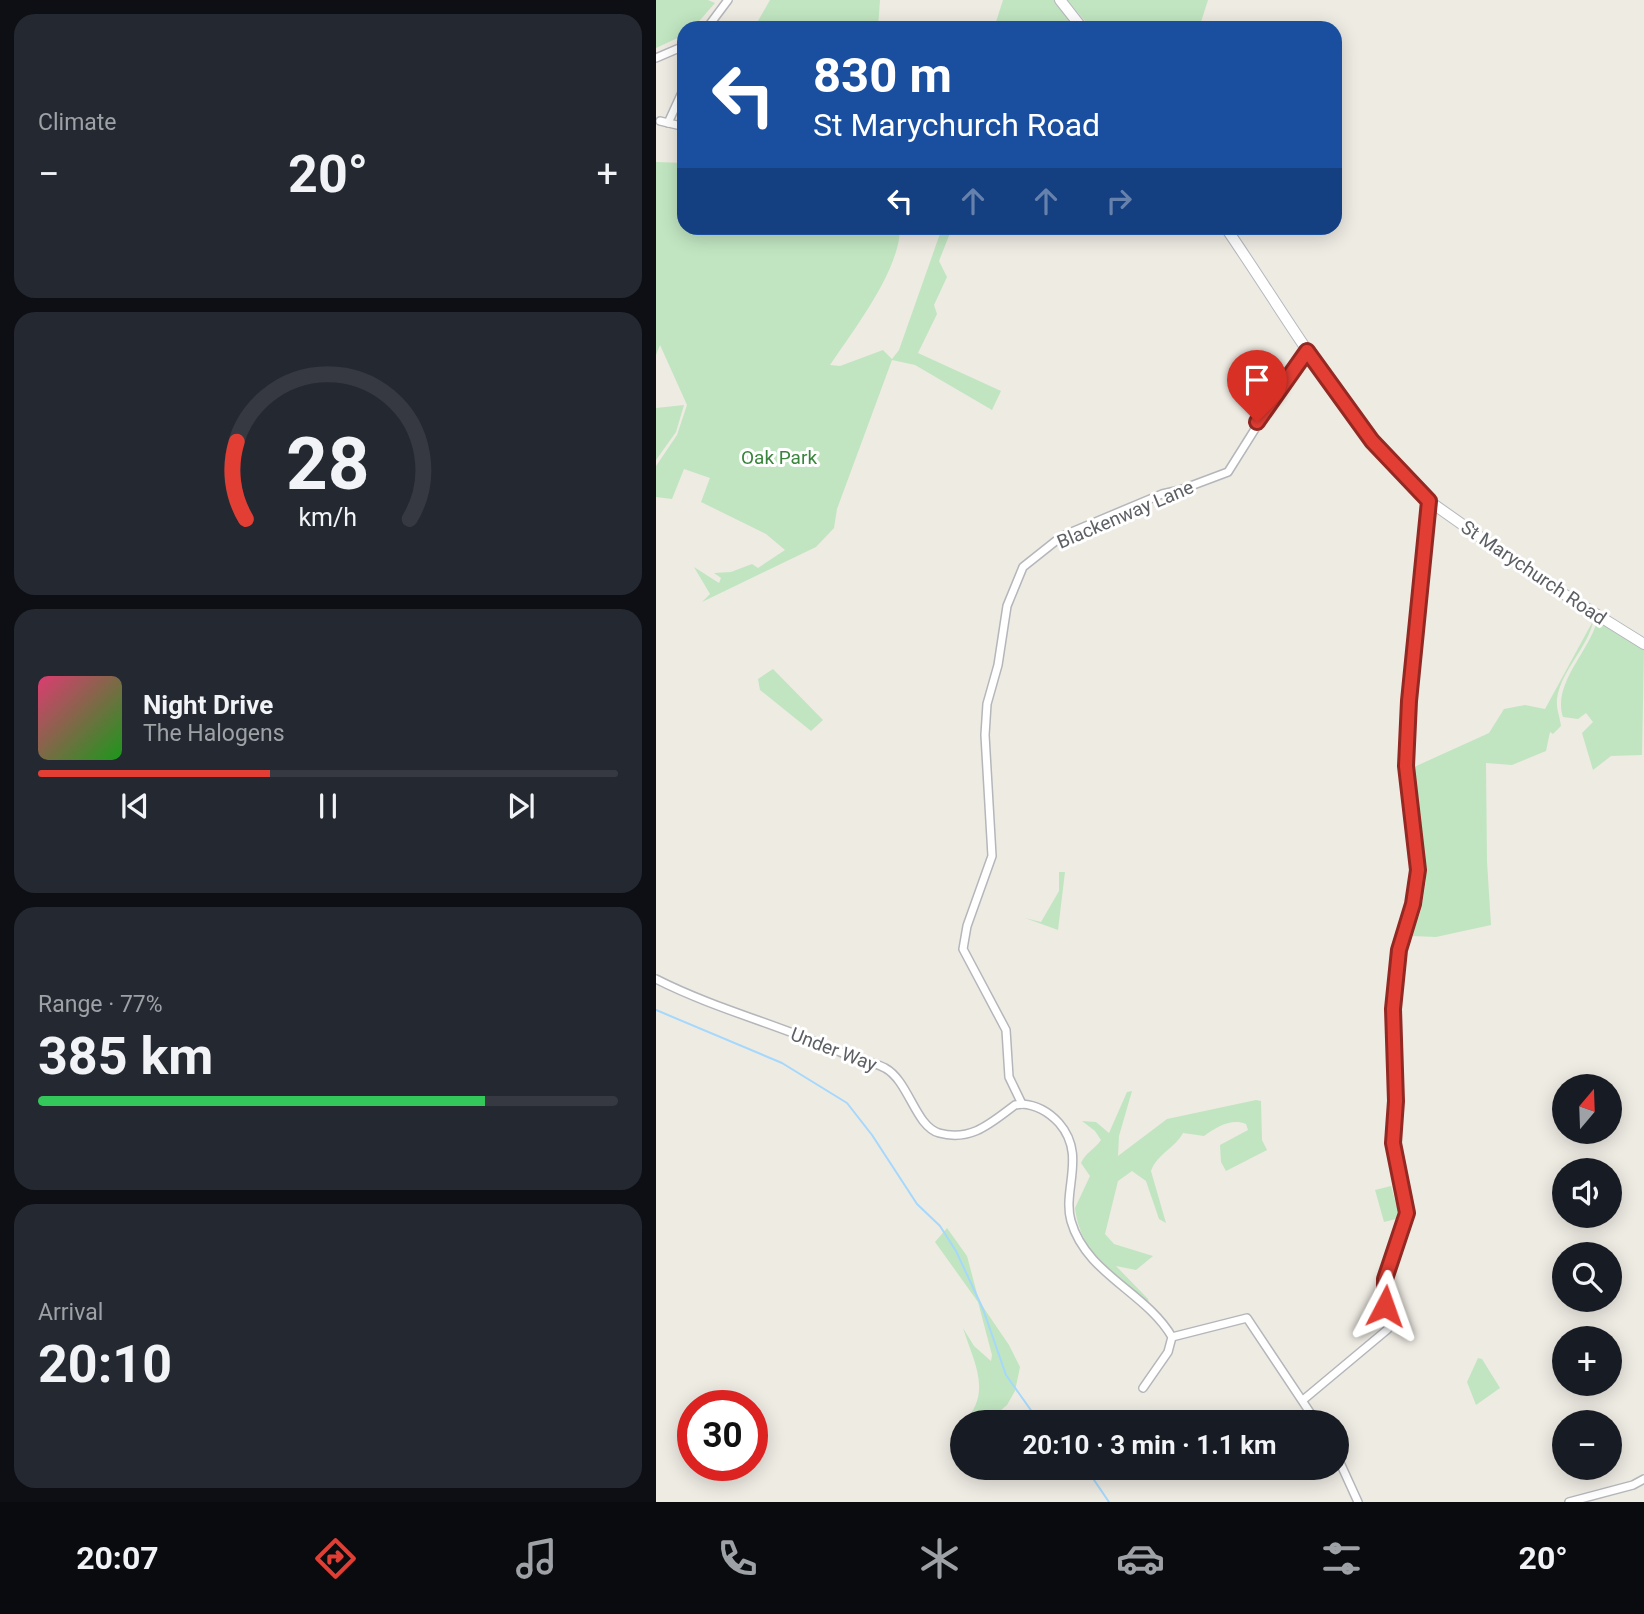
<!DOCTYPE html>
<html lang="en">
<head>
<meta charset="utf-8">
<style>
  :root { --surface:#171b24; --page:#242831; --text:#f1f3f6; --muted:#9ea1a6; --line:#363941; --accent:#e33e34 }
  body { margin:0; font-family:Roboto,sans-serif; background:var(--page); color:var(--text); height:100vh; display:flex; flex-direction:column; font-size:26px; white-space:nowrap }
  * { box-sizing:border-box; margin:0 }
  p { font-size:23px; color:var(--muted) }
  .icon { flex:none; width:38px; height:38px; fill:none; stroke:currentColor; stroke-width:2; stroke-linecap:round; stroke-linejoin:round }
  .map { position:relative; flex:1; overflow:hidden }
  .details { display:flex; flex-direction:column; gap:14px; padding:14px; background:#0d0f14; width:656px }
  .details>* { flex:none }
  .top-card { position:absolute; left:21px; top:21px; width:665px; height:214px; border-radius:21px; box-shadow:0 4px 18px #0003; background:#1a4fa0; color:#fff; overflow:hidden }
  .needle { width:46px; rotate:19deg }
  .controls { position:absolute; left:896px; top:1074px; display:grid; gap:14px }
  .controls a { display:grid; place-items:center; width:70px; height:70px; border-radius:50%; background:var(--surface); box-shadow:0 4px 18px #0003; font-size:35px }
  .speed { position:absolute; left:21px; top:1390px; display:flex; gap:14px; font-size:35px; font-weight:700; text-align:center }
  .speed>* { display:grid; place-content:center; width:91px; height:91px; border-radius:50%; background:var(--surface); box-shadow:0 4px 18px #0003; line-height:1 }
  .speed .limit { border:10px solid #d22; background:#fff; color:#111 }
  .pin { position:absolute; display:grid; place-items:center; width:60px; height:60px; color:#fff; margin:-72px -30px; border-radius:50% 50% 50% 0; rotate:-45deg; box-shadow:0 0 7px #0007 }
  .pin .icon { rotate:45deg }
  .me { position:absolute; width:77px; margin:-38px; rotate:4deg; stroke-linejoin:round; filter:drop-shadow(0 0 5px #0008) }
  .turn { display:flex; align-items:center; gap:24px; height:147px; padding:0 21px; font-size:32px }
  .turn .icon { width:91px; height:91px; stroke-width:2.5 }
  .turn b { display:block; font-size:49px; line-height:60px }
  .lanes { display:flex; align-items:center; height:66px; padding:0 21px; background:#0003; justify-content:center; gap:35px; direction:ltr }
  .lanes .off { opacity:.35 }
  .big { font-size:52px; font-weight:700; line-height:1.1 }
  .details .widget { flex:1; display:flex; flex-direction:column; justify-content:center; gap:10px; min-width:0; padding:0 24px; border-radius:21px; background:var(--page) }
  .details .dial { align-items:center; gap:0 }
  .dial svg { height:182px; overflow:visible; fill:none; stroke:var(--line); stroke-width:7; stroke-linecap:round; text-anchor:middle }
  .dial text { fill:var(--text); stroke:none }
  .song { display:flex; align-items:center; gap:21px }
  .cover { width:84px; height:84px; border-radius:10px; background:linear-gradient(135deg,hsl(340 70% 55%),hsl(120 70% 35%)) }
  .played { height:7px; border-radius:4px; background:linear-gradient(90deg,var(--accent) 40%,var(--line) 40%) }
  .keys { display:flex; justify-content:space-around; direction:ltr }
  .heat { display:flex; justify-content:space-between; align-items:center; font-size:38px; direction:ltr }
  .charge { height:10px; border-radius:5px; background:linear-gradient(90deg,#34c759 77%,var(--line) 0) }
  .trip { position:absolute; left:294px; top:1410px; width:399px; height:70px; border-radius:35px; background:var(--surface); box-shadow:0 4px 18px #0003; font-weight:700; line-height:70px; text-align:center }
  .tab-bar { display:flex; height:112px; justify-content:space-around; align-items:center; background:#090b0e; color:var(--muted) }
  .tab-bar .icon { width:49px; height:49px }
  .tab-bar .selected { color:var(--accent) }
  .tab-bar b { font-size:32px; color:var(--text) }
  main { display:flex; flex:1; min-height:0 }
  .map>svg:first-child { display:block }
</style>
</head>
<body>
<main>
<section class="details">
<div class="widget"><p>Climate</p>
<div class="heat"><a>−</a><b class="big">20°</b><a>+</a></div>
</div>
<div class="widget dial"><svg viewBox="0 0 100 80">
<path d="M14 69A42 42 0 1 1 86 69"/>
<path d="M14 69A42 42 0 0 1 10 35" stroke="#e33e34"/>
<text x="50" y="56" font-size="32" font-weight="700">28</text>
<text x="50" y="72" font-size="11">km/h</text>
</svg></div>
<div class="widget">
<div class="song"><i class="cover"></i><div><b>Night Drive</b><p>The Halogens</p></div></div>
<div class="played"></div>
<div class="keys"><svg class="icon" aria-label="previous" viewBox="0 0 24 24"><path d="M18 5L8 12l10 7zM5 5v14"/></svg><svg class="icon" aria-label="pause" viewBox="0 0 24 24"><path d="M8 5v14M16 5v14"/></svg><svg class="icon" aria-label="next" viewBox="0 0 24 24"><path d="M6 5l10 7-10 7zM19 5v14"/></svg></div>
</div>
<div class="widget"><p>Range · 77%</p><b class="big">385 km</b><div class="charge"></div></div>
<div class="widget"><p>Arrival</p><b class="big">20:10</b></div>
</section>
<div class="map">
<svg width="988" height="1502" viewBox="0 0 988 1502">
  <rect width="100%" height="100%" fill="#eeebe3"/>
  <g fill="#c1e5c1">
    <polygon points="0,0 52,0 59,3 37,28 28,28 28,35 0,48"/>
    <polygon points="114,0 224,0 222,28 98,28"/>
    <polygon points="347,0 399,0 424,28 338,28"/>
    <polygon points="411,0 552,0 543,28 435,28"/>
    <path d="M0,162L28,163V228H244C244,270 197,331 174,365L184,366L227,350L236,359L243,350L286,228H296L283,261L291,277L278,305L281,314L262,353L345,391L336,410L259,365L236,360L181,509L178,528L160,547L46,602L54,594L38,567L63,583L65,578L58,573L75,572L96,564L102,568L129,550L110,534L45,502L54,478L28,469L16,499L0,497V466L21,435L31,405L4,345L0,355Z"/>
    <polygon points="28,405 20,432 0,460 0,408"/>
    <path d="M938,619C932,648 905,670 901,699C900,709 904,717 905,726L897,734L894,732L890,751L856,765L830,763L831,862L835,925L780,937L756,936L765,910L770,881L758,767L833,733L848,709L869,705L889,709Z"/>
    <path d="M941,621L988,650L986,755L955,756L937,770L926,733L937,722L930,713L922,719L907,717C896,684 933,652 941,621Z"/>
    <polygon points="117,669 167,720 155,731 104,690 102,679"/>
    <polygon points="403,872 409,872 402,930 369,918 385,922 403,891"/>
    <path d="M476,1091L463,1136L462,1156L511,1119L600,1100L605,1101L606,1140L611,1150L570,1171L565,1162L564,1145L592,1130L590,1124C575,1118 561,1127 548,1136L527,1133C519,1148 501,1154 495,1171L510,1223L503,1219L490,1181L476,1171L462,1181L449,1234L458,1244L497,1256L480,1270L460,1266L492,1299L493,1303C460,1278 424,1253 419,1208L434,1176L425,1163C430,1152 438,1150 445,1140L439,1131L426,1121L440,1122L453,1133L471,1092Z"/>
    <polygon points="735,1186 744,1218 728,1222 719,1190"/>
    <path d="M291,1228L311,1256L323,1301L353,1345L364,1367L359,1391L351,1405L337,1417L320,1423H307C337,1393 318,1363 307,1328L318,1346L335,1361L336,1355L322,1302L279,1242Z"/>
    <polygon points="822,1358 826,1359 844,1388 820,1405 811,1382"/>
  </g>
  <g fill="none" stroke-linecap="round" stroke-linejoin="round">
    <g stroke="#a5d8fc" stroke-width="2">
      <polyline points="0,1010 126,1063 191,1103 216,1135 261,1204 284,1226 300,1251 327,1309 350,1375 384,1423"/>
      <polyline points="436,1477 453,1502"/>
    </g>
    <g stroke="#b4b6ba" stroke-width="10">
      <g id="street">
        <polyline points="51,28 72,0"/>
        <polyline points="0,58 28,46"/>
        <polyline points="4,121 21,125"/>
        <polyline points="12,123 28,88"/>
        <path d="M0,979C59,1009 124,1025 184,1052C199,1058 215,1061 229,1068C253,1081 259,1126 283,1133C315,1142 335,1123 359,1105L366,1104"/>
        <polyline points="366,1104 353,1077 350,1030 307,949 311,926 336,856 329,735 331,704 342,665 351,606 367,567 406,536 506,494 524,490 572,472 643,359 651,350"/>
        <path d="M366,1104C380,1105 393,1112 403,1123C431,1155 406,1190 415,1221C430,1274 490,1292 516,1337L512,1352L487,1388"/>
        <polyline points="516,1337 591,1318 661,1423"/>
        <polyline points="647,1400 732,1329 729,1279 751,1213 737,1143 740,1101 737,1009 743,950 757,904 762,870 750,766 753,701 773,501"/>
        <polyline points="681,1456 702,1502"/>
        <polyline points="913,1502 977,1485 988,1479"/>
      </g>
    </g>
    <g stroke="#b5b8bd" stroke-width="12">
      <g id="secondary">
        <polyline points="404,0 426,28"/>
        <path d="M570,228C634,321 690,423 773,501L882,578L988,644"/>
      </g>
    </g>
    <use href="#street" stroke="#fff" stroke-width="7"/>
    <use href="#secondary" stroke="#fff" stroke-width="10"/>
  </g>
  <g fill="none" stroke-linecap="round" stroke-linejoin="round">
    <g stroke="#942822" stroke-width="18">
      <polyline id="route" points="601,422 651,351 716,441 773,501 753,701 750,766 762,870 757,904 743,950 737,1009 740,1101 737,1143 751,1213 729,1279 729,1306"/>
    </g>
    <use href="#route" stroke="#e33e34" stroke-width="12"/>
  </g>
  <g text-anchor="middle" stroke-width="6" stroke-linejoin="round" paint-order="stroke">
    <g font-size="19" fill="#38863b" stroke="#fff">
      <text x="123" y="464">Oak Park</text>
    </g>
    <g font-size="19" fill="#5c5f64" stroke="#fff">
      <text transform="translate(469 514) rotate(-23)" y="7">Blackenway Lane</text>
      <text transform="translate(878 572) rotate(34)" y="7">St Marychurch Road</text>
      <text transform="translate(178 1049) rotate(21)" y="7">Under Way</text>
    </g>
  </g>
</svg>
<div class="controls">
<a><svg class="needle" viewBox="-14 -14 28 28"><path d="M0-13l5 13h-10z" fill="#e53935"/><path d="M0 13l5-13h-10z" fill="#9ea1a6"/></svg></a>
<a><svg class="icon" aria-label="sound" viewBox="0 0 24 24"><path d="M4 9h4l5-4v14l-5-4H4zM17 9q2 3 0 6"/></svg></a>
<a><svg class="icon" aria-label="search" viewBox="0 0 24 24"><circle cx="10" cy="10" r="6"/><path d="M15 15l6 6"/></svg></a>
<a>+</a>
<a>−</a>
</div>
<div class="speed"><div class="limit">30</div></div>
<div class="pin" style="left:601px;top:422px;background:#d93025"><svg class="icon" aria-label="arrive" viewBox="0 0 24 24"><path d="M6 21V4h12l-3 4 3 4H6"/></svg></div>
<svg class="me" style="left:729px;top:1306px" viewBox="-20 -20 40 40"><path d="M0-17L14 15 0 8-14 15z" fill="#e33e34" stroke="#fff" stroke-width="4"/></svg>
<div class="trip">20:10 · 3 min · 1.1 km</div>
<div class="top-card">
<div class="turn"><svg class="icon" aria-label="left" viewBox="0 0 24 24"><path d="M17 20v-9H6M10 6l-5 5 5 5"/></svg><div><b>830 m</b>St Marychurch Road</div></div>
<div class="lanes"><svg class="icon" aria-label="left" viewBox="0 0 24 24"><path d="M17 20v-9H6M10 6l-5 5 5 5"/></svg><svg class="icon off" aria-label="ahead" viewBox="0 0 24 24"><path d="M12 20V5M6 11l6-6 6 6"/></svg><svg class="icon off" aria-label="ahead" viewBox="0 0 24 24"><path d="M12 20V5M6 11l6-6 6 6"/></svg><svg class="icon off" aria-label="right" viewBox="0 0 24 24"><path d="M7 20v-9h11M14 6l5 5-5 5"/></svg></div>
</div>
</div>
</main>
<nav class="tab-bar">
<b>20:07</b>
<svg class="icon selected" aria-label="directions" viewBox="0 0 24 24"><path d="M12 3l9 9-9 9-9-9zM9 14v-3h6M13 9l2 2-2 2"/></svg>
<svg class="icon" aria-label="music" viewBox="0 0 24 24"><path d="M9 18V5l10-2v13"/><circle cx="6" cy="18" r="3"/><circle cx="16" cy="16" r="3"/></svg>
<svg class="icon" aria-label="phone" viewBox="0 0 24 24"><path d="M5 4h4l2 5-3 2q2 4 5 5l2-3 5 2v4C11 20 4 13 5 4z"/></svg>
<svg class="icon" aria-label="climate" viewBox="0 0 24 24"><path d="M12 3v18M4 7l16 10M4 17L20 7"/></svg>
<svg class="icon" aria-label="car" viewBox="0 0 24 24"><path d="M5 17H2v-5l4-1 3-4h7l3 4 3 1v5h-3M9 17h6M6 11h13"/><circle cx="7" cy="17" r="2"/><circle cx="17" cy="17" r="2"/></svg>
<svg class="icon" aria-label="filters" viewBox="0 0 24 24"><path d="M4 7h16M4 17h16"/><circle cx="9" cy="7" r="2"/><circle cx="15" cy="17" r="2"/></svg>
<b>20°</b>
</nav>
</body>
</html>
